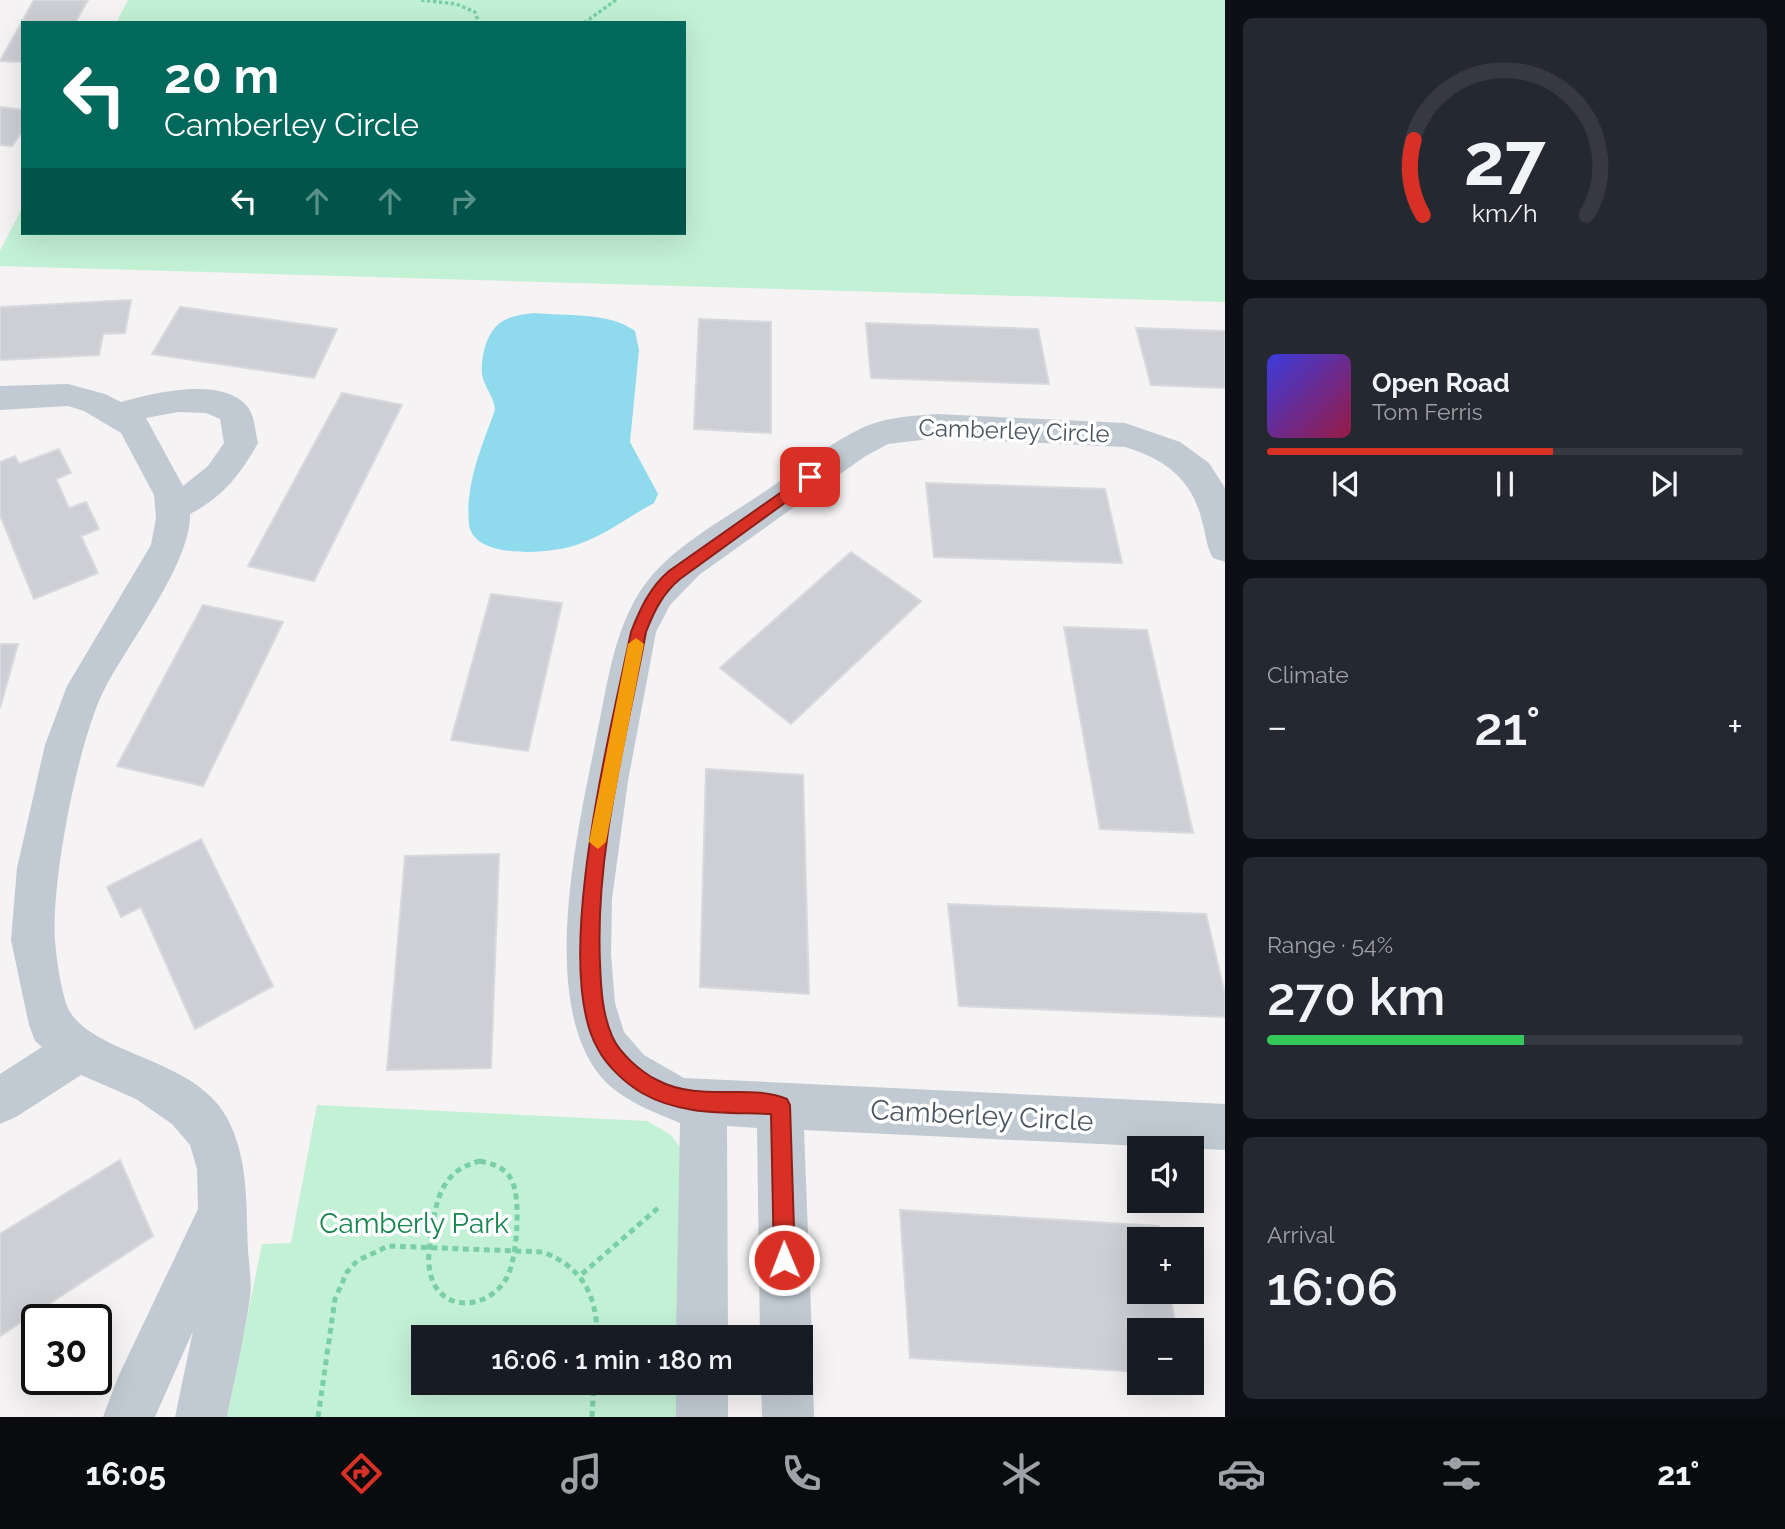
<!DOCTYPE html>
<html lang="en">
<head>
<meta charset="utf-8">
<style>
  :root { --surface:#171b24; --page:#242831; --text:#f1f3f6; --muted:#9ea1a6; --line:#363941; --accent:#d93025 }
  body { margin:0; font-family:Raleway,sans-serif; background:var(--page); color:var(--text); height:100vh; display:flex; flex-direction:column; font-size:26px; white-space:nowrap }
  * { box-sizing:border-box; margin:0 }
  p { font-size:23px; color:var(--muted) }
  .icon { flex:none; width:38px; height:38px; fill:none; stroke:currentColor; stroke-width:2; stroke-linecap:round; stroke-linejoin:round }
  .map { position:relative; flex:1; overflow:hidden }
  .panel { display:flex; flex-direction:column; gap:18px; padding:18px; background:#0d0f14; width:560px }
  .panel>* { flex:none }
  .guide { position:absolute; left:21px; top:21px; width:665px; height:214px; border-radius:0px; box-shadow:0 7px 28px #0002; background:#00695c; color:#fff; overflow:hidden }
  .buttons { position:absolute; left:1127px; top:1136px; display:grid; gap:14px }
  .buttons a { display:grid; place-items:center; width:77px; height:77px; border-radius:0px; background:var(--surface); box-shadow:0 7px 28px #0002; font-size:35px }
  .speed { position:absolute; left:21px; top:1304px; display:flex; gap:14px; font-size:35px; font-weight:700; text-align:center }
  .speed>* { display:grid; place-content:center; width:91px; height:91px; border-radius:50%; background:var(--surface); box-shadow:0 7px 28px #0002; line-height:1 }
  .speed .limit { border:4px solid #111; border-radius:10px; background:#fff; color:#111 }
  .pin { position:absolute; display:grid; place-items:center; width:60px; height:60px; color:#fff; margin:-30px; border-radius:14px; box-shadow:0 4px 10px #0006 }
  .me { position:absolute; width:77px; margin:-38px; rotate:359deg; stroke-linejoin:round; filter:drop-shadow(0 0 5px #0008) }
  .turn { display:flex; align-items:center; gap:24px; height:147px; padding:0 28px; font-size:32px }
  .turn .icon { width:91px; height:91px; stroke-width:2.5 }
  .turn b { display:block; font-size:49px; line-height:60px }
  .lanes { display:flex; align-items:center; height:66px; padding:0 28px; background:#0003; justify-content:center; gap:35px; direction:ltr }
  .lanes .off { opacity:.35 }
  .big { font-size:52px; font-weight:600; line-height:1.1 }
  .panel .card { flex:1; display:flex; flex-direction:column; justify-content:center; gap:10px; min-width:0; padding:0 24px; border-radius:10px; background:var(--page) }
  .panel .dial { align-items:center; gap:0 }
  .dial svg { height:182px; overflow:visible; fill:none; stroke:var(--line); stroke-width:7; stroke-linecap:round; text-anchor:middle }
  .dial text { fill:var(--text); stroke:none }
  .song { display:flex; align-items:center; gap:21px }
  .cover { width:84px; height:84px; border-radius:10px; background:linear-gradient(135deg,hsl(240 70% 55%),hsl(340 70% 35%)) }
  .played { height:7px; border-radius:4px; background:linear-gradient(90deg,var(--accent) 60%,var(--line) 60%) }
  .keys { display:flex; justify-content:space-around; direction:ltr }
  .heat { display:flex; justify-content:space-between; align-items:center; font-size:38px; direction:ltr }
  .charge { height:10px; border-radius:5px; background:linear-gradient(90deg,#34c759 54%,var(--line) 0) }
  .trip { position:absolute; left:411px; top:1325px; width:402px; height:70px; border-radius:0px; background:var(--surface); box-shadow:0 7px 28px #0002; font-weight:600; line-height:70px; text-align:center }
  .tabs { display:flex; height:112px; justify-content:space-around; align-items:center; background:#090b0e; color:var(--muted) }
  .tabs .icon { width:49px; height:49px }
  .tabs .on { color:var(--accent) }
  .tabs b { font-size:32px; color:var(--text) }
  main { display:flex; flex:1; min-height:0 }
  .map>svg:first-child { display:block }
</style>
</head>
<body>
<main>
<div class="map">
<svg width="1225" height="1417" viewBox="0 0 1225 1417">
  <rect width="100%" height="100%" fill="#f5f3f3"/>
  <g fill="#c3f1d5">
    <polygon points="128,0 1225,0 1225,302 0,266 0,251 23,206 23,233 684,233 684,23 116,23"/>
    <polygon points="317,1105 647,1121 671,1135 682,1150 680,1337 424,1337 424,1382 680,1383 679,1417 227,1417 262,1244 291,1243"/>
  </g>
  <path fill="#90daee" d="M534,313C564,316 610,312 635,331L639,350L630,442L658,494L654,503C630,516 605,535 579,544C554,554 473,561 469,524C465,484 482,446 495,410C494,396 484,387 482,374C481,367 483,354 485,347C493,321 507,316 534,313Z"/>
  <g fill="#cdcfd5" stroke="#d7d9de" stroke-width="2">
    <polygon points="34,0 88,0 75,23 23,23 23,62 0,61"/>
    <polygon points="0,107 23,110 23,130 12,146 0,145"/>
    <polygon points="131,300 125,333 103,334 99,355 0,360 0,307"/>
    <polygon points="180,307 337,329 314,378 152,354"/>
    <polygon points="699,319 771,322 771,433 694,429"/>
    <polygon points="866,323 1038,329 1049,384 871,378"/>
    <polygon points="1136,328 1225,331 1225,388 1151,385"/>
    <polygon points="342,393 402,405 314,581 248,566"/>
    <polygon points="59,449 71,473 56,479 69,508 86,502 99,529 81,536 98,573 34,599 0,515 0,462 15,456 19,464"/>
    <polygon points="926,483 1105,489 1122,563 934,557"/>
    <polygon points="851,552 921,601 791,724 720,668"/>
    <polygon points="491,594 562,603 528,751 451,740"/>
    <polygon points="203,605 283,622 203,786 117,766"/>
    <polygon points="1064,627 1147,630 1193,833 1100,829"/>
    <polygon points="0,644 18,644 0,708"/>
    <polygon points="706,769 803,775 809,994 700,987"/>
    <polygon points="201,839 273,986 195,1029 141,907 121,917 107,887"/>
    <polygon points="499,854 491,1068 387,1070 405,856"/>
    <polygon points="948,904 1206,914 1225,995 1225,1017 959,1006"/>
    <polygon points="120,1160 153,1236 0,1336 0,1234"/>
    <polygon points="900,1210 1159,1226 1161,1239 1139,1239 1139,1292 1170,1292 1176,1330 1139,1330 1139,1372 910,1358"/>
  </g>
  <g fill="none" stroke-linecap="round" stroke-linejoin="round">
    <g stroke="#7ad0a6" stroke-width="3.5" stroke-dasharray="3.5 2.5" stroke-linecap="butt">
      <polyline points="421,0 456,4 475,12 479,23"/>
      <polyline points="584,23 616,0"/>
    </g>
    <g stroke="#7ad0a6" stroke-width="5" stroke-dasharray="6 4.5" stroke-linecap="butt">
      <path d="M480,1161C492,1164 505,1167 511,1179C522,1197 517,1262 506,1279C487,1311 438,1313 430,1272C427,1258 430,1243 432,1229C437,1195 444,1170 480,1161Z"/>
      <polyline points="582,1274 658,1208"/>
      <path d="M318,1417L335,1299L347,1272L357,1261L388,1246L543,1252C583,1268 597,1295 597,1337"/>
      <polyline points="592,1417 594,1382"/>
    </g>
    <g fill="#c1cad2" fill-rule="evenodd">
      <path d="M68,384L105,394L121,402C154,393 221,376 247,406C255,415 255,432 258,443C240,475 223,497 190,514C191,563 129,642 105,688C78,740 51,882 55,940C56,956 62,999 70,1012C97,1055 194,1059 226,1116C249,1157 246,1205 248,1250C249,1265 252,1282 250,1298C244,1338 235,1377 227,1417H175L193,1331L155,1417H103L118,1377L198,1209L197,1169L190,1145L172,1124L136,1099L81,1075L16,1117L0,1124V1074L42,1047L35,1041L29,1025L11,940L17,868L45,745L67,686L151,545L156,518L154,495L121,433L84,411L68,406L0,410V386ZM178,412L206,413L220,419L224,443L208,466L183,486L146,418Z"/>
      <path d="M937,414L1125,423L1180,442L1209,463L1225,488V562L1213,558C1206,546 1206,534 1202,521C1192,479 1165,459 1125,447L937,438L888,444L864,457L699,575L670,605L656,632L628,781L612,899L611,954L615,1003L624,1032L644,1055L684,1078L1225,1104V1150L804,1130L812,1337L802,1356V1337H760L757,1128L727,1126L728,1337H676L680,1123C649,1110 612,1097 593,1066C541,984 579,824 597,734C607,686 613,635 639,593C667,548 724,520 767,490C798,469 829,443 864,427C887,417 912,416 937,414Z"/>
      <polygon points="802,1362 805,1364 813,1382 814,1417 762,1417 761,1382 802,1382"/>
      <rect x="676" y="1382" width="52" height="35"/>
    </g>
  </g>
  <path fill="#d93025" stroke="#8d1f18" stroke-width="2" d="M810,472L817,477L815,481L680,579C663,593 654,611 646,632C626,740 595,852 600,963C601,988 602,1013 612,1036C619,1053 641,1072 657,1080C700,1103 750,1083 787,1099L790,1105L795,1260L792,1267L784,1270L777,1267L774,1260L771,1114C727,1112 682,1116 642,1093C625,1083 607,1066 598,1049C550,967 612,725 631,632C640,609 650,587 669,571Z"/>
  <polygon fill="#f59e0b" points="636,638 644,644 606,842 598,849 589,842 628,644"/>
  <g text-anchor="middle" stroke-width="7" stroke-linejoin="round" paint-order="stroke">
    <g font-size="24" fill="#4a5661" stroke="#fff">
      <text transform="translate(1014 431) rotate(2)" y="8">Camberley Circle</text>
    </g>
    <g font-size="28" fill="#4a5661" stroke="#fff">
      <text transform="translate(982 1115) rotate(3)" y="10">Camberley Circle</text>
    </g>
    <g font-size="28" fill="#17864f" stroke="#fff">
      <text x="414" y="1233">Camberly Park</text>
    </g>
  </g>
</svg>
<div class="buttons">
<a><svg class="icon" aria-label="sound" viewBox="0 0 24 24"><path d="M4 9h4l5-4v14l-5-4H4zM17 9q2 3 0 6"/></svg></a>
<a>+</a>
<a>−</a>
</div>
<div class="speed"><div class="limit">30</div></div>
<div class="pin" style="left:810px;top:477px;background:#d93025"><svg class="icon" aria-label="arrive" viewBox="0 0 24 24"><path d="M6 21V4h12l-3 4 3 4H6"/></svg></div>
<svg class="me" style="left:784px;top:1260px" viewBox="-20 -20 40 40"><circle r="17" fill="#d93025" stroke="#fff" stroke-width="3"/><path d="M0-11L8 9 0 5-8 9z" fill="#fff"/></svg>
<div class="trip">16:06 · 1 min · 180 m</div>
<div class="guide">
<div class="turn"><svg class="icon" aria-label="left" viewBox="0 0 24 24"><path d="M17 20v-9H6M10 6l-5 5 5 5"/></svg><div><b>20 m</b>Camberley Circle</div></div>
<div class="lanes"><svg class="icon" aria-label="left" viewBox="0 0 24 24"><path d="M17 20v-9H6M10 6l-5 5 5 5"/></svg><svg class="icon off" aria-label="ahead" viewBox="0 0 24 24"><path d="M12 20V5M6 11l6-6 6 6"/></svg><svg class="icon off" aria-label="ahead" viewBox="0 0 24 24"><path d="M12 20V5M6 11l6-6 6 6"/></svg><svg class="icon off" aria-label="right" viewBox="0 0 24 24"><path d="M7 20v-9h11M14 6l5 5-5 5"/></svg></div>
</div>
</div>
<section class="panel">
<div class="card dial"><svg viewBox="0 0 100 80">
<path d="M14 69A42 42 0 1 1 86 69"/>
<path d="M14 69A42 42 0 0 1 10 36" stroke="#d93025"/>
<text x="50" y="56" font-size="32" font-weight="700">27</text>
<text x="50" y="72" font-size="11">km/h</text>
</svg></div>
<div class="card">
<div class="song"><i class="cover"></i><div><b>Open Road</b><p>Tom Ferris</p></div></div>
<div class="played"></div>
<div class="keys"><svg class="icon" aria-label="previous" viewBox="0 0 24 24"><path d="M18 5L8 12l10 7zM5 5v14"/></svg><svg class="icon" aria-label="pause" viewBox="0 0 24 24"><path d="M8 5v14M16 5v14"/></svg><svg class="icon" aria-label="next" viewBox="0 0 24 24"><path d="M6 5l10 7-10 7zM19 5v14"/></svg></div>
</div>
<div class="card"><p>Climate</p>
<div class="heat"><a>−</a><b class="big">21°</b><a>+</a></div>
</div>
<div class="card"><p>Range · 54%</p><b class="big">270 km</b><div class="charge"></div></div>
<div class="card"><p>Arrival</p><b class="big">16:06</b></div>
</section>
</main>
<nav class="tabs">
<b>16:05</b>
<svg class="icon on" aria-label="directions" viewBox="0 0 24 24"><path d="M12 3l9 9-9 9-9-9zM9 14v-3h6M13 9l2 2-2 2"/></svg>
<svg class="icon" aria-label="music" viewBox="0 0 24 24"><path d="M9 18V5l10-2v13"/><circle cx="6" cy="18" r="3"/><circle cx="16" cy="16" r="3"/></svg>
<svg class="icon" aria-label="phone" viewBox="0 0 24 24"><path d="M5 4h4l2 5-3 2q2 4 5 5l2-3 5 2v4C11 20 4 13 5 4z"/></svg>
<svg class="icon" aria-label="climate" viewBox="0 0 24 24"><path d="M12 3v18M4 7l16 10M4 17L20 7"/></svg>
<svg class="icon" aria-label="car" viewBox="0 0 24 24"><path d="M5 17H2v-5l4-1 3-4h7l3 4 3 1v5h-3M9 17h6M6 11h13"/><circle cx="7" cy="17" r="2"/><circle cx="17" cy="17" r="2"/></svg>
<svg class="icon" aria-label="filters" viewBox="0 0 24 24"><path d="M4 7h16M4 17h16"/><circle cx="9" cy="7" r="2"/><circle cx="15" cy="17" r="2"/></svg>
<b>21°</b>
</nav>
</body>
</html>
